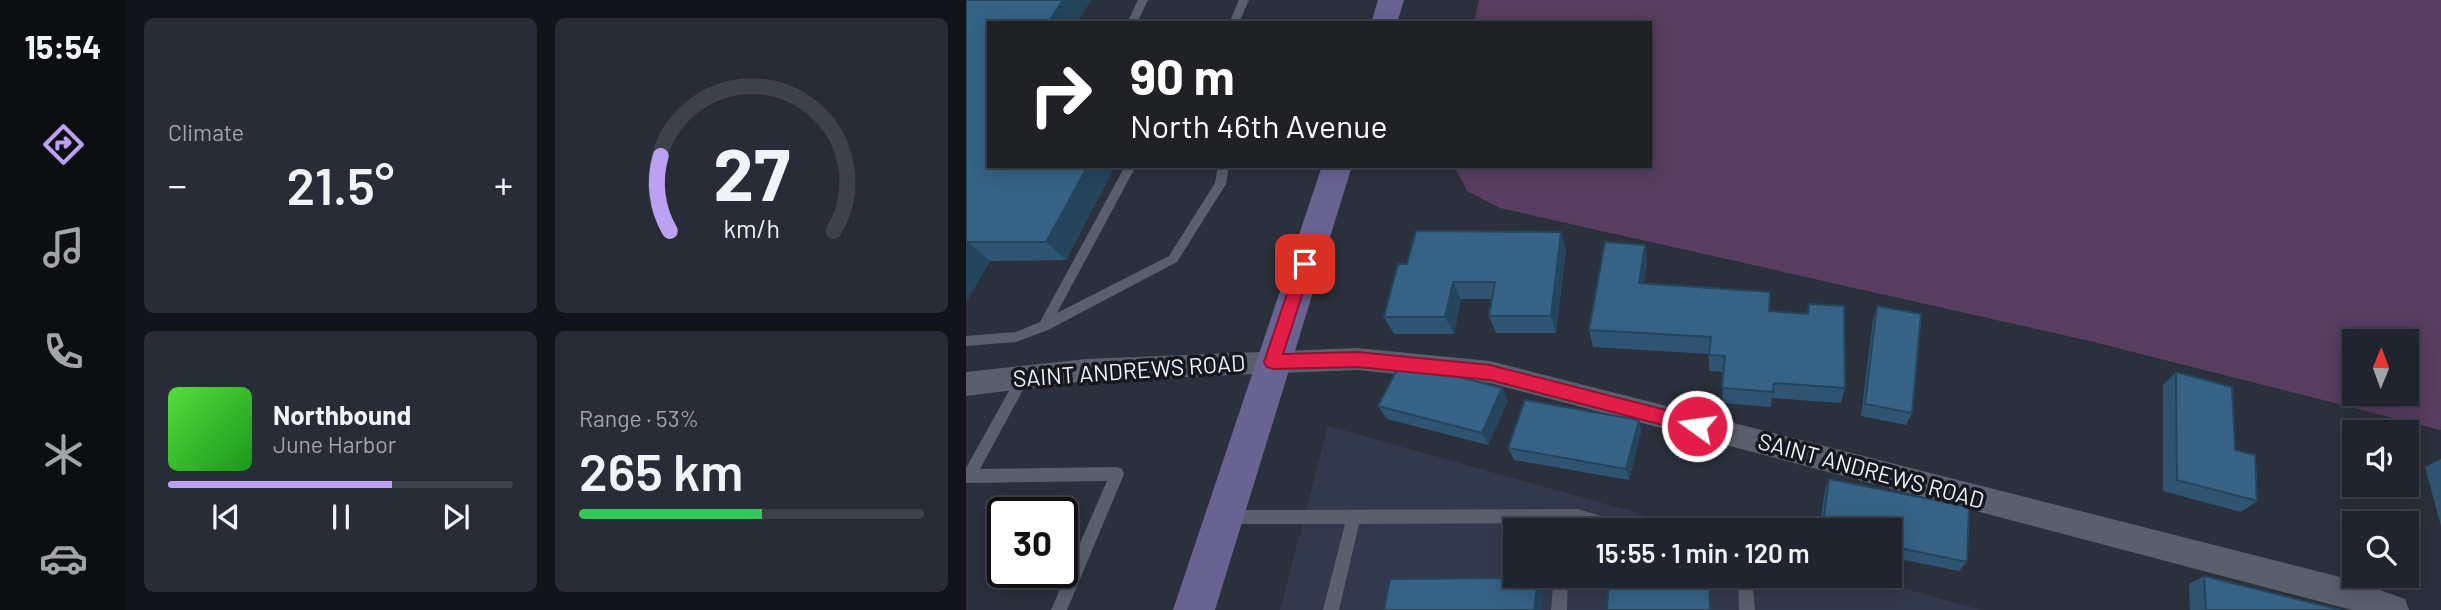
<!DOCTYPE html>
<html lang="en">
<head>
<meta charset="utf-8">
<style>
  :root { --surface:#20242e; --page:#282c36; --text:#f1f3f6; --muted:#a2a4aa; --line:#3d414a; --accent:#bca0f2 }
  body { margin:0; font-family:Barlow,sans-serif; background:var(--page); color:var(--text); height:100vh; display:flex; flex-direction:column; font-size:26px; white-space:nowrap }
  * { box-sizing:border-box; margin:0 }
  p { font-size:23px; color:var(--muted) }
  .icon { flex:none; width:38px; height:38px; fill:none; stroke:currentColor; stroke-width:2; stroke-linecap:round; stroke-linejoin:round }
  .map { position:relative; flex:1; overflow:hidden }
  .sheet { display:flex; flex-direction:column; gap:18px; padding:18px; background:#121419; width:840px }
  .sheet>* { flex:none }
  .hud { position:absolute; left:21px; top:21px; width:665px; height:147px; border-radius:0px; box-shadow:0 4px 18px #0003,0 0 0 2px var(--line); background:#202124; color:#fff; overflow:hidden }
  .needle { width:46px; rotate:1deg }
  .buttons { position:absolute; left:1376px; top:329px; display:grid; gap:14px }
  .buttons a { display:grid; place-items:center; width:77px; height:77px; border-radius:0px; background:var(--surface); box-shadow:0 4px 18px #0003,0 0 0 2px var(--line); font-size:35px }
  .speed { position:absolute; left:21px; top:497px; display:flex; gap:14px; font-size:35px; font-weight:700; text-align:center }
  .speed>* { display:grid; place-content:center; width:91px; height:91px; border-radius:50%; background:var(--surface); box-shadow:0 4px 18px #0003,0 0 0 2px var(--line); line-height:1 }
  .speed .limit { border:4px solid #111; border-radius:10px; background:#fff; color:#111 }
  .pin { position:absolute; display:grid; place-items:center; width:60px; height:60px; color:#fff; margin:-30px; border-radius:14px; box-shadow:0 4px 10px #0006 }
  .me { position:absolute; width:77px; margin:-38px; rotate:284deg; stroke-linejoin:round; filter:drop-shadow(0 0 5px #0008) }
  .turn { display:flex; align-items:center; gap:24px; height:147px; padding:0 28px; font-size:32px }
  .turn .icon { width:91px; height:91px; stroke-width:2.5 }
  .turn b { display:block; font-size:49px; line-height:60px }
  .big { font-size:52px; font-weight:600; line-height:1.1 }
  .sheet .widget { flex:1; display:flex; flex-direction:column; justify-content:center; gap:10px; min-width:0; padding:0 24px; border-radius:10px; background:var(--page) }
  .sheet .dial { align-items:center; gap:0 }
  .dial svg { height:182px; overflow:visible; fill:none; stroke:var(--line); stroke-width:7; stroke-linecap:round; text-anchor:middle }
  .dial text { fill:var(--text); stroke:none }
  .song { display:flex; align-items:center; gap:21px }
  .cover { width:84px; height:84px; border-radius:10px; background:linear-gradient(135deg,hsl(110 70% 55%),hsl(120 70% 35%)) }
  .played { height:7px; border-radius:4px; background:linear-gradient(90deg,var(--accent) 65%,var(--line) 65%) }
  .keys { display:flex; justify-content:space-around; direction:ltr }
  .heat { display:flex; justify-content:space-between; align-items:center; font-size:38px; direction:ltr }
  .charge { height:10px; border-radius:5px; background:linear-gradient(90deg,#34c759 53%,var(--line) 0) }
  .sheet .tiles { flex:1; display:grid; gap:18px; grid-template-columns:repeat(2,1fr) }
  .trip { position:absolute; left:537px; top:518px; width:399px; height:70px; border-radius:0px; background:var(--surface); box-shadow:0 4px 18px #0003,0 0 0 2px var(--line); font-weight:600; line-height:70px; text-align:center }
  main { display:flex; flex:1; min-height:0 }
  .dock { display:flex; flex-direction:column; width:126px; justify-content:space-around; align-items:center; background:#0d0e12; color:var(--muted) }
  .dock .icon { width:49px; height:49px }
  .dock .current { color:var(--accent) }
  .dock b { font-size:32px; color:var(--text) }
  .map>svg:first-child { display:block }
</style>
</head>
<body>
<main>
<nav class="dock">
<b>15:54</b>
<svg class="icon current" aria-label="directions" viewBox="0 0 24 24"><path d="M12 3l9 9-9 9-9-9zM9 14v-3h6M13 9l2 2-2 2"/></svg>
<svg class="icon" aria-label="music" viewBox="0 0 24 24"><path d="M9 18V5l10-2v13"/><circle cx="6" cy="18" r="3"/><circle cx="16" cy="16" r="3"/></svg>
<svg class="icon" aria-label="phone" viewBox="0 0 24 24"><path d="M5 4h4l2 5-3 2q2 4 5 5l2-3 5 2v4C11 20 4 13 5 4z"/></svg>
<svg class="icon" aria-label="climate" viewBox="0 0 24 24"><path d="M12 3v18M4 7l16 10M4 17L20 7"/></svg>
<svg class="icon" aria-label="car" viewBox="0 0 24 24"><path d="M5 17H2v-5l4-1 3-4h7l3 4 3 1v5h-3M9 17h6M6 11h13"/><circle cx="7" cy="17" r="2"/><circle cx="17" cy="17" r="2"/></svg>
</nav>
<section class="sheet">
<div class="tiles">
<div class="widget"><p>Climate</p>
<div class="heat"><a>−</a><b class="big">21.5°</b><a>+</a></div>
</div>
<div class="widget dial"><svg viewBox="0 0 100 80">
<path d="M14 69A42 42 0 1 1 86 69"/>
<path d="M14 69A42 42 0 0 1 10 36" stroke="#bca0f2"/>
<text x="50" y="56" font-size="32" font-weight="700">27</text>
<text x="50" y="72" font-size="11">km/h</text>
</svg></div>
<div class="widget">
<div class="song"><i class="cover"></i><div><b>Northbound</b><p>June Harbor</p></div></div>
<div class="played"></div>
<div class="keys"><svg class="icon" aria-label="previous" viewBox="0 0 24 24"><path d="M18 5L8 12l10 7zM5 5v14"/></svg><svg class="icon" aria-label="pause" viewBox="0 0 24 24"><path d="M8 5v14M16 5v14"/></svg><svg class="icon" aria-label="next" viewBox="0 0 24 24"><path d="M6 5l10 7-10 7zM19 5v14"/></svg></div>
</div>
<div class="widget"><p>Range · 53%</p><b class="big">265 km</b><div class="charge"></div></div>
</div>
</section>
<div class="map">
<svg width="1475" height="610" viewBox="0 0 1475 610">
  <rect width="100%" height="100%" fill="#2b303d"/>
  <polygon fill="#33394c" points="362,426 732,530 550,530 550,576 893,576 1015,610 314,610"/>
  <path fill="#573d5f" fill-rule="evenodd" d="M513,0H1475V430L1124,341L534,208L501,191L488,166H684V23H508ZM1388,341H1440V394H1388Z"/>
  <g fill="none" stroke-linecap="round" stroke-linejoin="round">
    <g fill="#5a5f6d" fill-rule="evenodd">
      <polygon points="172,0 182,0 171,23 161,23"/>
      <polygon points="273,0 283,0 273,23 263,23"/>
      <polygon points="159,166 170,166 91,313 203,256 249,183 252,166 263,166 260,184 211,262 82,330 50,342 0,346 0,336 50,332 74,322"/>
      <polygon points="58,371 63,373 64,377 14,469 151,467 156,469 158,474 101,610 85,610 141,481 0,483 0,468 53,373"/>
      <polygon points="612,509 658,523 663,525 665,530 636,530 612,523 605,523 605,530 591,530 591,523 393,524 373,610 357,610 379,524 263,524 258,522 256,517 258,512 263,510"/>
      <polygon points="588,576 602,576 601,610 585,610"/>
      <polygon points="772,576 786,576 789,610 773,610"/>
    </g>
    <polygon fill="#5a5f6d" fill-rule="evenodd" points="391,348 524,361 1386,580 1439,599 1443,610 1386,610 524,383 391,370 120,381 0,396 0,372 120,359"/>
    <g fill="#696391" fill-rule="evenodd">
      <polygon points="412,0 438,0 431,23 405,23"/>
      <polygon points="356,166 386,166 249,610 207,610"/>
    </g>
  </g>
  <g fill="#2e5472">
    <polygon points="0,0 125,0 111,23 23,23 23,166 149,166 100,260 24,261 0,302"/>
    <polygon points="595,232 600,250 590,333 530,333 523,316 526,299 495,299 488,334 428,334 418,317 441,264"/>
    <polygon points="679,245 681,263 678,283 803,311 841,314 843,304 879,388 875,403 806,398 805,407 756,403 758,372 743,371 743,354 627,347 623,330"/>
    <polygon points="911,306 946,413 940,425 895,416 907,320"/>
    <polygon points="1210,372 1269,450 1291,501 1275,512 1197,491 1197,385"/>
    <polygon points="536,388 542,401 522,445 421,419 412,406"/>
    <polygon points="673,420 675,432 663,480 548,460 542,448"/>
    <polygon points="1475,459 1475,526 1459,467"/>
    <polygon points="863,479 1001,562 993,571 924,557 924,530 853,530 859,490"/>
    <polygon points="1238,576 1374,610 1224,610 1223,584"/>
  </g>
  <g fill="#25455d">
    <polygon points="97,0 125,0 111,23 82,23"/>
    <polygon points="122,166 149,166 100,260 80,242"/>
    <polygon points="595,232 600,250 590,333 585,316"/>
    <polygon points="2,242 24,261 0,302 0,246"/>
    <polygon points="679,245 681,263 675,300 673,283"/>
    <polygon points="487,282 495,299 488,334 479,317"/>
    <polygon points="536,388 542,401 522,445 516,433"/>
    <polygon points="673,420 675,432 663,480 660,469"/>
    <polygon points="572,578 578,588 576,610 568,610"/>
  </g>
  <g fill="#356285" stroke="#25455d" stroke-width="2">
    <polygon points="0,0 97,0 82,23 23,23 23,166 122,166 80,242 2,242 0,246"/>
    <polygon points="450,231 595,232 585,316 523,316 529,282 487,282 479,317 418,317 432,264 441,264"/>
    <polygon points="639,242 679,245 673,283 804,292 803,311 842,314 843,304 878,306 879,388 808,383 807,392 756,388 759,356 743,355 745,337 623,330"/>
    <polygon points="911,306 955,314 946,413 899,404"/>
    <polygon points="435,362 536,388 516,433 412,406"/>
    <polygon points="1210,372 1266,387 1269,450 1289,455 1291,501 1211,480"/>
    <polygon points="559,400 673,420 660,469 542,448"/>
    <polygon points="863,479 1003,507 1001,562 924,546 924,530 856,530"/>
    <polygon points="643,576 743,576 744,610 641,610"/>
    <polygon points="1238,576 1374,610 1240,610"/>
    <polygon points="572,578 568,610 418,610 424,579"/>
  </g>
  <polygon fill="#e11d48" stroke="#92132f" stroke-width="2" points="339,258 346,264 317,354 391,352 524,365 731,418 737,420 740,426 737,432 731,434 524,380 391,367 307,369 301,367 298,362 331,264"/>
  <g text-anchor="middle" stroke-width="7" stroke-linejoin="round" paint-order="stroke">
    <g font-size="23" fill="#eef1f9" stroke="#16181e">
      <text transform="translate(163 371) rotate(-4)" y="8">SAINT ANDREWS ROAD</text>
      <text transform="translate(905 471) rotate(15)" y="8">SAINT ANDREWS ROAD</text>
    </g>
  </g>
</svg>
<div class="buttons">
<a><svg class="needle" viewBox="-14 -14 28 28"><path d="M0-13l5 13h-10z" fill="#e53935"/><path d="M0 13l5-13h-10z" fill="#a2a4aa"/></svg></a>
<a><svg class="icon" aria-label="sound" viewBox="0 0 24 24"><path d="M4 9h4l5-4v14l-5-4H4zM17 9q2 3 0 6"/></svg></a>
<a><svg class="icon" aria-label="search" viewBox="0 0 24 24"><circle cx="10" cy="10" r="6"/><path d="M15 15l6 6"/></svg></a>
</div>
<div class="speed"><div class="limit">30</div></div>
<div class="pin" style="left:339px;top:264px;background:#d93025"><svg class="icon" aria-label="arrive" viewBox="0 0 24 24"><path d="M6 21V4h12l-3 4 3 4H6"/></svg></div>
<svg class="me" style="left:731px;top:426px" viewBox="-20 -20 40 40"><circle r="17" fill="#e11d48" stroke="#fff" stroke-width="3"/><path d="M0-11L8 9 0 5-8 9z" fill="#fff"/></svg>
<div class="trip">15:55 · 1 min · 120 m</div>
<div class="hud">
<div class="turn"><svg class="icon" aria-label="right" viewBox="0 0 24 24"><path d="M7 20v-9h11M14 6l5 5-5 5"/></svg><div><b>90 m</b>North 46th Avenue</div></div>
</div>
</div>
</main>
</body>
</html>
